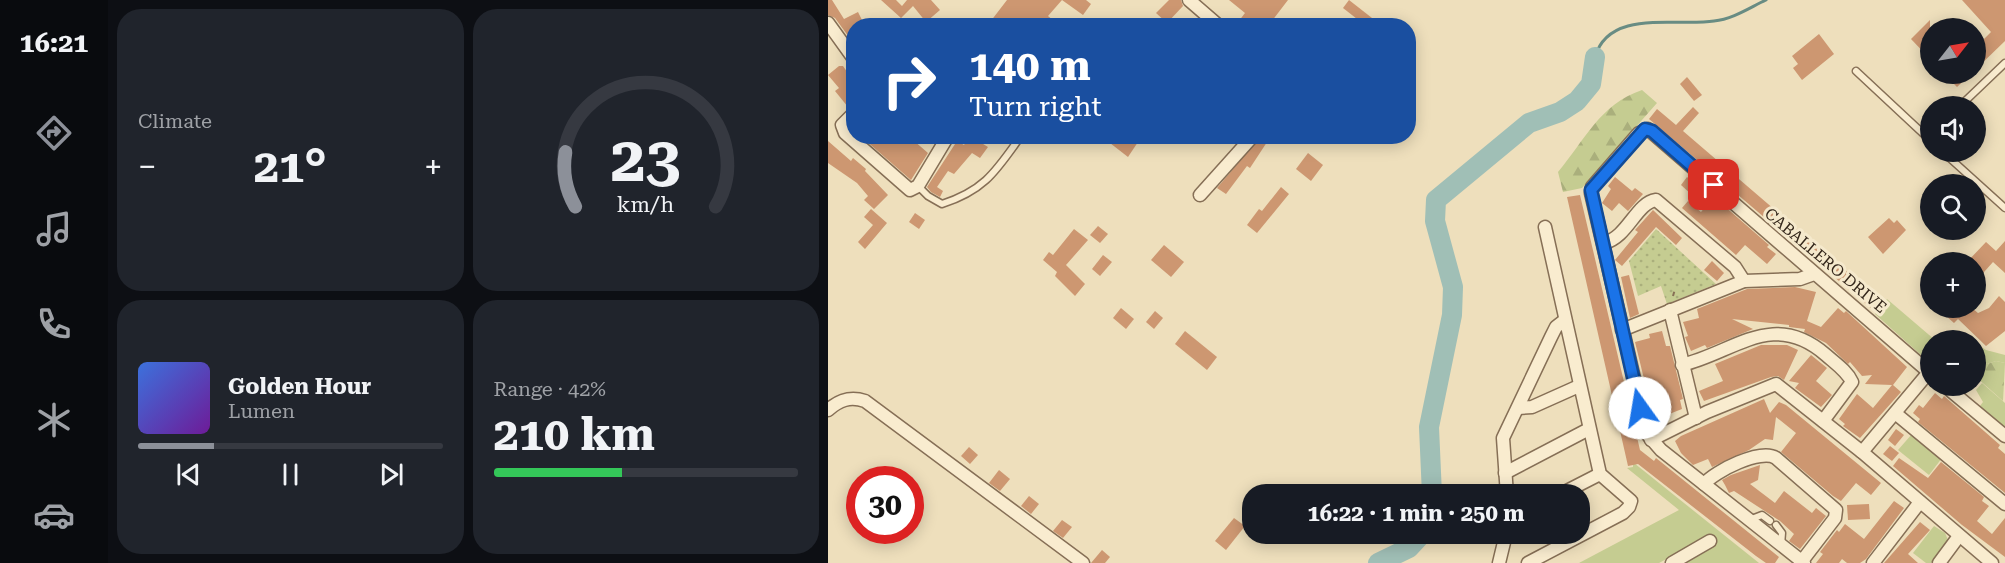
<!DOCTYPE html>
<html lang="en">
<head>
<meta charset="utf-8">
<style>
  :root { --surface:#171b24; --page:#20242c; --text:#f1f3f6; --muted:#9ea1a6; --line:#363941; --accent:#8c9099 }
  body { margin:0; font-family:"Roboto Serif",serif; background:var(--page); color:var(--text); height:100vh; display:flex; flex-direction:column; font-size:22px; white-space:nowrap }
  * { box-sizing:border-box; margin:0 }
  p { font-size:20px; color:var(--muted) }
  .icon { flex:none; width:33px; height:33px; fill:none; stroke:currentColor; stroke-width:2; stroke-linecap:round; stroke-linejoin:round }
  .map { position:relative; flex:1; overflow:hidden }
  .drawer { display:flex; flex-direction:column; gap:9px; padding:9px; background:#0d0f14; width:720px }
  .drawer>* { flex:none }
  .banner { position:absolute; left:18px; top:18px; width:570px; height:126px; border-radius:24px; box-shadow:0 3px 15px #0003; background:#1a4fa0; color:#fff; overflow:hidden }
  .needle { width:39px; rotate:59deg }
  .tools { position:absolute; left:1092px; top:18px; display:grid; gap:12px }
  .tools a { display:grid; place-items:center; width:66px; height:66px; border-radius:50%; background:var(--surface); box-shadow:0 3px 15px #0003; font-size:30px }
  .speed { position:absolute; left:18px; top:466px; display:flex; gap:12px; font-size:30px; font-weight:700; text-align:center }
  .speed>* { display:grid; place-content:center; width:78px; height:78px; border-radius:50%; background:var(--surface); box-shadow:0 3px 15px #0003; line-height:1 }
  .speed .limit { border:9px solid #d22; background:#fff; color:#111 }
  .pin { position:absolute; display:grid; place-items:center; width:51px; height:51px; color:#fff; margin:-26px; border-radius:12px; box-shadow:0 3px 9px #0006 }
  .me { position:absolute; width:66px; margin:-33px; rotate:347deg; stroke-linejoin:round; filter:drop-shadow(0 0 4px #0008) }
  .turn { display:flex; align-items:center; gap:21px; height:126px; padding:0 24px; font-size:27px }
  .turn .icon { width:78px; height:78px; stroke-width:2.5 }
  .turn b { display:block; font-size:42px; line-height:51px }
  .big { font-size:45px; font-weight:700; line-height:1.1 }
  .drawer .widget { flex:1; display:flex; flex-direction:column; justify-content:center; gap:9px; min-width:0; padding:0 21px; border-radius:24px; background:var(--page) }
  .drawer .dial { align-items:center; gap:0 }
  .dial svg { height:156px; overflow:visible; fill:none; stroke:var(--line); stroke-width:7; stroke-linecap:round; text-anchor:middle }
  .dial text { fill:var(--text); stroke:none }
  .song { display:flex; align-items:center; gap:18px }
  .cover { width:72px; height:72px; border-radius:9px; background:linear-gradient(135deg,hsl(220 70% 55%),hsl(280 70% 35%)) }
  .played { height:6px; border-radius:3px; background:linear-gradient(90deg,var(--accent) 25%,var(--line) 25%) }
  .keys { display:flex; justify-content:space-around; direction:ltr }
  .heat { display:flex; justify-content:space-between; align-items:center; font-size:33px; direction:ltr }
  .charge { height:9px; border-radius:4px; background:linear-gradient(90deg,#34c759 42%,var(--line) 0) }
  .drawer .tiles { flex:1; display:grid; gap:9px; grid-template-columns:repeat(2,1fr) }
  .trip { position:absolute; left:414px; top:484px; width:348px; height:60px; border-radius:24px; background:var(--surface); box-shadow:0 3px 15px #0003; font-weight:700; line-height:60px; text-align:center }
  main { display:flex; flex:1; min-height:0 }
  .tabs { display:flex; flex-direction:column; width:108px; justify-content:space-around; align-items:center; background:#090b0e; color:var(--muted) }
  .tabs .icon { width:42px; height:42px }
  .tabs .active { color:var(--accent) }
  .tabs b { font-size:27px; color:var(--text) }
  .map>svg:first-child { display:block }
</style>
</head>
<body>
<main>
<nav class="tabs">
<b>16:21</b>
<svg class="icon active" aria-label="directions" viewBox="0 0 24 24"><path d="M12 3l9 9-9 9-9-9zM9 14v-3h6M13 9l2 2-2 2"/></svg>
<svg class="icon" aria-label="music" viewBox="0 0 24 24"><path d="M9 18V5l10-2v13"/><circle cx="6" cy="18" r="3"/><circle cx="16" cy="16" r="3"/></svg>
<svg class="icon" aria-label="phone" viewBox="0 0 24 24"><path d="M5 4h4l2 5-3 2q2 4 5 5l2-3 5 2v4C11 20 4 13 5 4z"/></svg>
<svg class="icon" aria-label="climate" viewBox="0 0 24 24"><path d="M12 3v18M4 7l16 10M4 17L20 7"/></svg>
<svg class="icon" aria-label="car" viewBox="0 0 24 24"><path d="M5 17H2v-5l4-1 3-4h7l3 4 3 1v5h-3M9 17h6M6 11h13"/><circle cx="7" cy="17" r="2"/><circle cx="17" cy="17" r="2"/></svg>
</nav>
<section class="drawer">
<div class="tiles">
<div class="widget"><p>Climate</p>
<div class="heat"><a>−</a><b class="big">21°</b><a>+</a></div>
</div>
<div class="widget dial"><svg viewBox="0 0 100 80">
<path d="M14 69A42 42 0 1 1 86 69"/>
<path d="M14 69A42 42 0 0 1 9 41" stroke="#8c9099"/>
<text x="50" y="56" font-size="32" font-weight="700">23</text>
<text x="50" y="72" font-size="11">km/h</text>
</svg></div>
<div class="widget">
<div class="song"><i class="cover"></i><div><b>Golden Hour</b><p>Lumen</p></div></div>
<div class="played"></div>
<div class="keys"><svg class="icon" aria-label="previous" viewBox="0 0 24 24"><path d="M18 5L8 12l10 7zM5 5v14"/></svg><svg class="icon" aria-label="pause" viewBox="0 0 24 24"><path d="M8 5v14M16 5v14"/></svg><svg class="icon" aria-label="next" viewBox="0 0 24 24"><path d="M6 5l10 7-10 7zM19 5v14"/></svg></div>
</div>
<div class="widget"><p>Range · 42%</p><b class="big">210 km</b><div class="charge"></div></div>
</div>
</section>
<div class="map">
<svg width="1177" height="563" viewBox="0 0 1177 563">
  <defs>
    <pattern id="forest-firs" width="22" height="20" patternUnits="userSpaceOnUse" patternTransform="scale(1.5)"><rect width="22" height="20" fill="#c5cc91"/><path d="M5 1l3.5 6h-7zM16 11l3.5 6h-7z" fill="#aaaf7c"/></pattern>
    <pattern id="park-dots" width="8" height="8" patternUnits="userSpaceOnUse" patternTransform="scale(1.5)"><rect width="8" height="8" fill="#c5cc91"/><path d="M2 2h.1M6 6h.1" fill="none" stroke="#aaaf7c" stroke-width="1.8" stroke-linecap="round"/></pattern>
  </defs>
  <rect width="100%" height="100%" fill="#eedfbc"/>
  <g fill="#c5cc91">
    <polygon points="1059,299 1107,340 1102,340 1102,363 1047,314"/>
    <polygon points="1148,343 1158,350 1177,355 1177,363 1168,361 1159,364 1148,357"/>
    <polygon points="1154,383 1177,403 1177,428 1152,406 1155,402 1148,390"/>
    <polygon points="1084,434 1114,458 1101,475 1070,450"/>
    <polygon points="805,463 806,463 931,563 852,563 889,544 881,536 831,563 751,563 851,510 799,468 805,467"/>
    <polygon points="1106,526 1117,533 1120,540 1103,563 1098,563 1085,553"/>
  </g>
  <g fill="url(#forest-firs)">
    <path d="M814,90L829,103L754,188L735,192L730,172C757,140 772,104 814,90Z"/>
    <polygon points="1148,357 1159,364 1168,361 1177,363 1175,401 1148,377"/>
  </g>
  <polygon fill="url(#park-dots)" points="828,229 888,284 839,304 833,286 810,296 801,261"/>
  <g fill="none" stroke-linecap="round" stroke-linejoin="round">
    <path stroke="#688c83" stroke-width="3" d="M767,57C781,8 849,27 886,21C905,19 921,8 938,0"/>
    <g stroke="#a0bfb6" stroke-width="20">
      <polyline points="604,495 601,427 624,315 625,287 607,221 608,200 701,123 732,112 749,101 763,84 767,57"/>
      <polyline points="550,563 581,548 594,534"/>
    </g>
  </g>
  <g fill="#cd9771">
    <polygon points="0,0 4,0 16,19 30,12 37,26 26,26 26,44 7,18 0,15"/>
    <polygon points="53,0 68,0 74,6 79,0 103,0 112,10 98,22 85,6 73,18"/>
    <polygon points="179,0 234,0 220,16 232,26 159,26"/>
    <polygon points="234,0 258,0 263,4 255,15"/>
    <polygon points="341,0 353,0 355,6 339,23 328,13"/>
    <polygon points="401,0 460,0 440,26 407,26 417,13"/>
    <polygon points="521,0 544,18 538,26 515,8"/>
    <polygon points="1134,0 1177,0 1177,41 1148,69 1148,47 1163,32"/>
    <polygon points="1102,20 1102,59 1083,39"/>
    <polygon points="991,34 1006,54 974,80 965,68 970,64 964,56"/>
    <polygon points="11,66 15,66 26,82 26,105 20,107 7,91 11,88 0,75"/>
    <polygon points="1116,74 1143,74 1129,87"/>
    <polygon points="859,77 874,95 866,101 852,84"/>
    <polygon points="865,107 871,113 855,131 1052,300 1045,310 821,119 829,109 848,125"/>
    <polygon points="38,136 88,136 85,140 100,153 83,180 36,139"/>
    <polygon points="142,136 160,147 152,158 144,153 126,174 120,171 109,187 115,191 112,197 103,192 99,187 129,141 136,145"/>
    <polygon points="273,136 314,136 300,157"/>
    <polygon points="433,136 443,136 422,168 419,166 398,194 389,188"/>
    <polygon points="0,141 23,161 25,158 38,169 37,171 60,195 46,209 36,200 40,196 29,183 0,163"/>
    <polygon points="480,153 495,165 483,181 468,169"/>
    <polygon points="787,177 804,191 807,188 815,194 800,211 791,203 784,211 774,203 783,189 780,186"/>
    <polygon points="859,177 871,187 864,195 853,185"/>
    <polygon points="453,187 461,194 429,233 419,225 431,209 434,211"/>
    <polygon points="752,195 812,450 826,461 828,458 951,557 947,563 938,563 928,556 810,464 800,466 739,197"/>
    <polygon points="886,197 941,245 939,247 948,254 939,264 917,245 908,255 854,208 860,201 873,212"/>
    <polygon points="43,209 59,223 37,249 30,242 45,225 36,217"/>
    <polygon points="825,210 854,238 848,245 828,227 794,266 787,260 810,232 807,230"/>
    <polygon points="87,213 97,220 91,229 81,222"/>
    <polygon points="1061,218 1066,223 1069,220 1078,230 1055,254 1040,237"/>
    <polygon points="270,226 280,234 272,243 262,235"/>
    <polygon points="246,229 260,240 238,265 257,284 247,296 227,276 229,272 215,260 221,252 225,255"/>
    <polygon points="1177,241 1177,273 1165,262 1148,281 1148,262 1139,262 1158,242 1168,251"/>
    <polygon points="336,245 356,262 343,277 323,260"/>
    <polygon points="275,255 284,262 272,276 264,269"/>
    <polygon points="884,261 896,273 889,281 876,270"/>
    <polygon points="801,275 811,314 802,318 793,277"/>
    <polygon points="967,287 988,292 979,321 993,327 1010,308 1016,313 1018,311 1079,367 1065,385 1073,392 1032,438 1015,426 1017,424 1011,419 1029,394 1045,408 1064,385 1037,384 1044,375 1034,376 1022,362 1020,364 998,343 976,332 977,329 961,327 961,325 904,319 925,329 879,348 877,345 863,351 857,337 860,336 855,322 871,318 869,309 919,289"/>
    <polygon points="1171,296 1177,302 1177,331 1158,346 1130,319 1126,323 1109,308 1144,308 1150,313 1161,308"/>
    <polygon points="293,308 306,319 298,329 285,318"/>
    <polygon points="327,311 335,318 326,329 318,322"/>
    <polygon points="357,331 389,357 379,370 347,344"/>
    <polygon points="834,331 838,346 842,346 855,399 852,400 854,409 826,420 807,342 822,338 821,334"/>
    <polygon points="933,345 959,345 970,350 956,380 950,376 943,377 876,401 871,391 895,381 887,364"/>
    <polygon points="983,355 999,368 988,381 1004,395 993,407 967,388 971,383 961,381"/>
    <polygon points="1107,393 1114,399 1116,396 1172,445 1170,448 1177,454 1177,493 1090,422 1092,419 1085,413 1091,405 1095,408"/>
    <polygon points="936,399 942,413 951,402 958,405 1053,483 1043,495 1028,483 1013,501 1005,496 953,452 968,433 948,417 945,440 937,439 921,450 884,467 880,459 865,465 853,453 847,441 853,436"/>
    <polygon points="1068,429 1076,435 1067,446 1060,440"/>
    <polygon points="1062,446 1071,453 1064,461 1055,454"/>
    <polygon points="141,447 150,455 142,464 133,456"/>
    <polygon points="1071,458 1100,478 1113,462 1156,497 1154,501 1161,506 1149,521 1164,534 1177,518 1177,557 1134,525 1065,466"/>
    <polygon points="932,465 930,480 922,484 947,503 956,491 984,513 988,508 998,516 972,549 961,541 966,534 952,521 906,491 901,493 897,485 894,480 903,475"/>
    <polygon points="171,470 182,479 172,491 161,483"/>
    <polygon points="201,496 211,504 203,514 193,506"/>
    <polygon points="1066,501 1076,508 1038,559 1032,563 1019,563 1014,559 1011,563 988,563 995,554 992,552 1009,530 1011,532 1017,524 1036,539"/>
    <polygon points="1041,504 1042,519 1020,520 1019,505"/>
    <polygon points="406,518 417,526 398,550 387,541"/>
    <polygon points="234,520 244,527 235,538 225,531"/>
    <polygon points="1092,522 1102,530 1080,554 1090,563 1056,563"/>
    <polygon points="274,550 282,557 277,563 263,563"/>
  </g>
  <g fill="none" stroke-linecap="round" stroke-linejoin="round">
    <g stroke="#866f56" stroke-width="9">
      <g id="service">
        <polyline points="1028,71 1102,140"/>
        <polyline points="1132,106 1177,63"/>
        <polyline points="1115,152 1177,208"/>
        <path d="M90,186L100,196L114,204C157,190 168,171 193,136"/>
        <polyline points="921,520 934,515 942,521"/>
        <polyline points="948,525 954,533 953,545"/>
      </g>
    </g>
    <g stroke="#866f56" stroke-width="15">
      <g id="minor">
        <polyline points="361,0 391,26"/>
        <polyline points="0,23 26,59"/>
        <polyline points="26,113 14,125 17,133 82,190 90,186 120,136"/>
        <polyline points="372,195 425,136"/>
        <path d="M776,243C800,237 808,203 828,200L907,267L916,281"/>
        <polyline points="842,310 868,418"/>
        <polyline points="794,330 916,281 972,279 986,274"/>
        <path d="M854,365C907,352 945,309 998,355C1007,363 1019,371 1024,382L995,421"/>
        <polyline points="1117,386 1177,436"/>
        <polyline points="690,408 704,407 751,386"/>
        <path d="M0,410C11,400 22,396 37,401L255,563"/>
        <polyline points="1067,413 1177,504"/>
        <polyline points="823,440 879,412 948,384 1034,452 1164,563"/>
        <polyline points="1034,452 1101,372"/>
        <polyline points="677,473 761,429"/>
        <path d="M876,484C887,471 933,448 948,458L1008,510L1007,518L974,561"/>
        <polyline points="679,495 675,438 723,337 728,327 737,320"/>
        <polyline points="731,495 772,474"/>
        <polyline points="671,563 678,534"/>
        <polyline points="700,563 795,513 801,507 803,501 772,474 717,227"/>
        <polyline points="844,563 882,541"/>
        <polyline points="976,563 833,450 819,434 763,193 764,187 811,133 820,129 1102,373"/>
        <polyline points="1045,563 1092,502"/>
        <polyline points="1111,563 1131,536"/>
      </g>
    </g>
    <polyline stroke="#866f56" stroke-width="2" stroke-dasharray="4.5 3" stroke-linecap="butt" points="845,296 847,289"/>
    <use href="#service" stroke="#f9eccf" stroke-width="6"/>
    <use href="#minor" stroke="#f9eccf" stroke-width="12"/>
  </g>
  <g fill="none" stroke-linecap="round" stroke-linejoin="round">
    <g stroke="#114b97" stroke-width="15">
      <polyline id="route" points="812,408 763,190 817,129 824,131 886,185"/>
    </g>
    <use href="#route" stroke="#1a73e8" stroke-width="10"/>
  </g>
  <g text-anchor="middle" stroke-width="6" stroke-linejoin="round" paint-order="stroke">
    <g font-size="16" fill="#34271b" stroke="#f5e9cc">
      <text transform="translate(998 260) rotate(40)" y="6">CABALLERO DRIVE</text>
    </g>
  </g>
</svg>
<div class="tools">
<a><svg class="needle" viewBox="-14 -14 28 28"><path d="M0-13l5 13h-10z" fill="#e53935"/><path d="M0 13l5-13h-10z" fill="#9ea1a6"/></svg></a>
<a><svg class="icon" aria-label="sound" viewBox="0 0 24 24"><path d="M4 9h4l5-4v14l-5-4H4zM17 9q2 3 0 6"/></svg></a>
<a><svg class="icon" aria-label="search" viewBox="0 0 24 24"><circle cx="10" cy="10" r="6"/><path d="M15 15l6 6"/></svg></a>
<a>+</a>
<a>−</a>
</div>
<div class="speed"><div class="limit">30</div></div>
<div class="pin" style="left:886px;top:185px;background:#d93025"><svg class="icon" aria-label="arrive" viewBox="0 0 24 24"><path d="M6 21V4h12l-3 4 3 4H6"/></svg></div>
<svg class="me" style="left:812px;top:408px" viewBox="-20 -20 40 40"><circle r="19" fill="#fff"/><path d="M0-13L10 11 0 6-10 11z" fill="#1a73e8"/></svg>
<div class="trip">16:22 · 1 min · 250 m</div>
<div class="banner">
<div class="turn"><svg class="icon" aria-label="right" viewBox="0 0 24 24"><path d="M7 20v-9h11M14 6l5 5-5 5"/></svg><div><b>140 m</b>Turn right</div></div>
</div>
</div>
</main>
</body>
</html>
